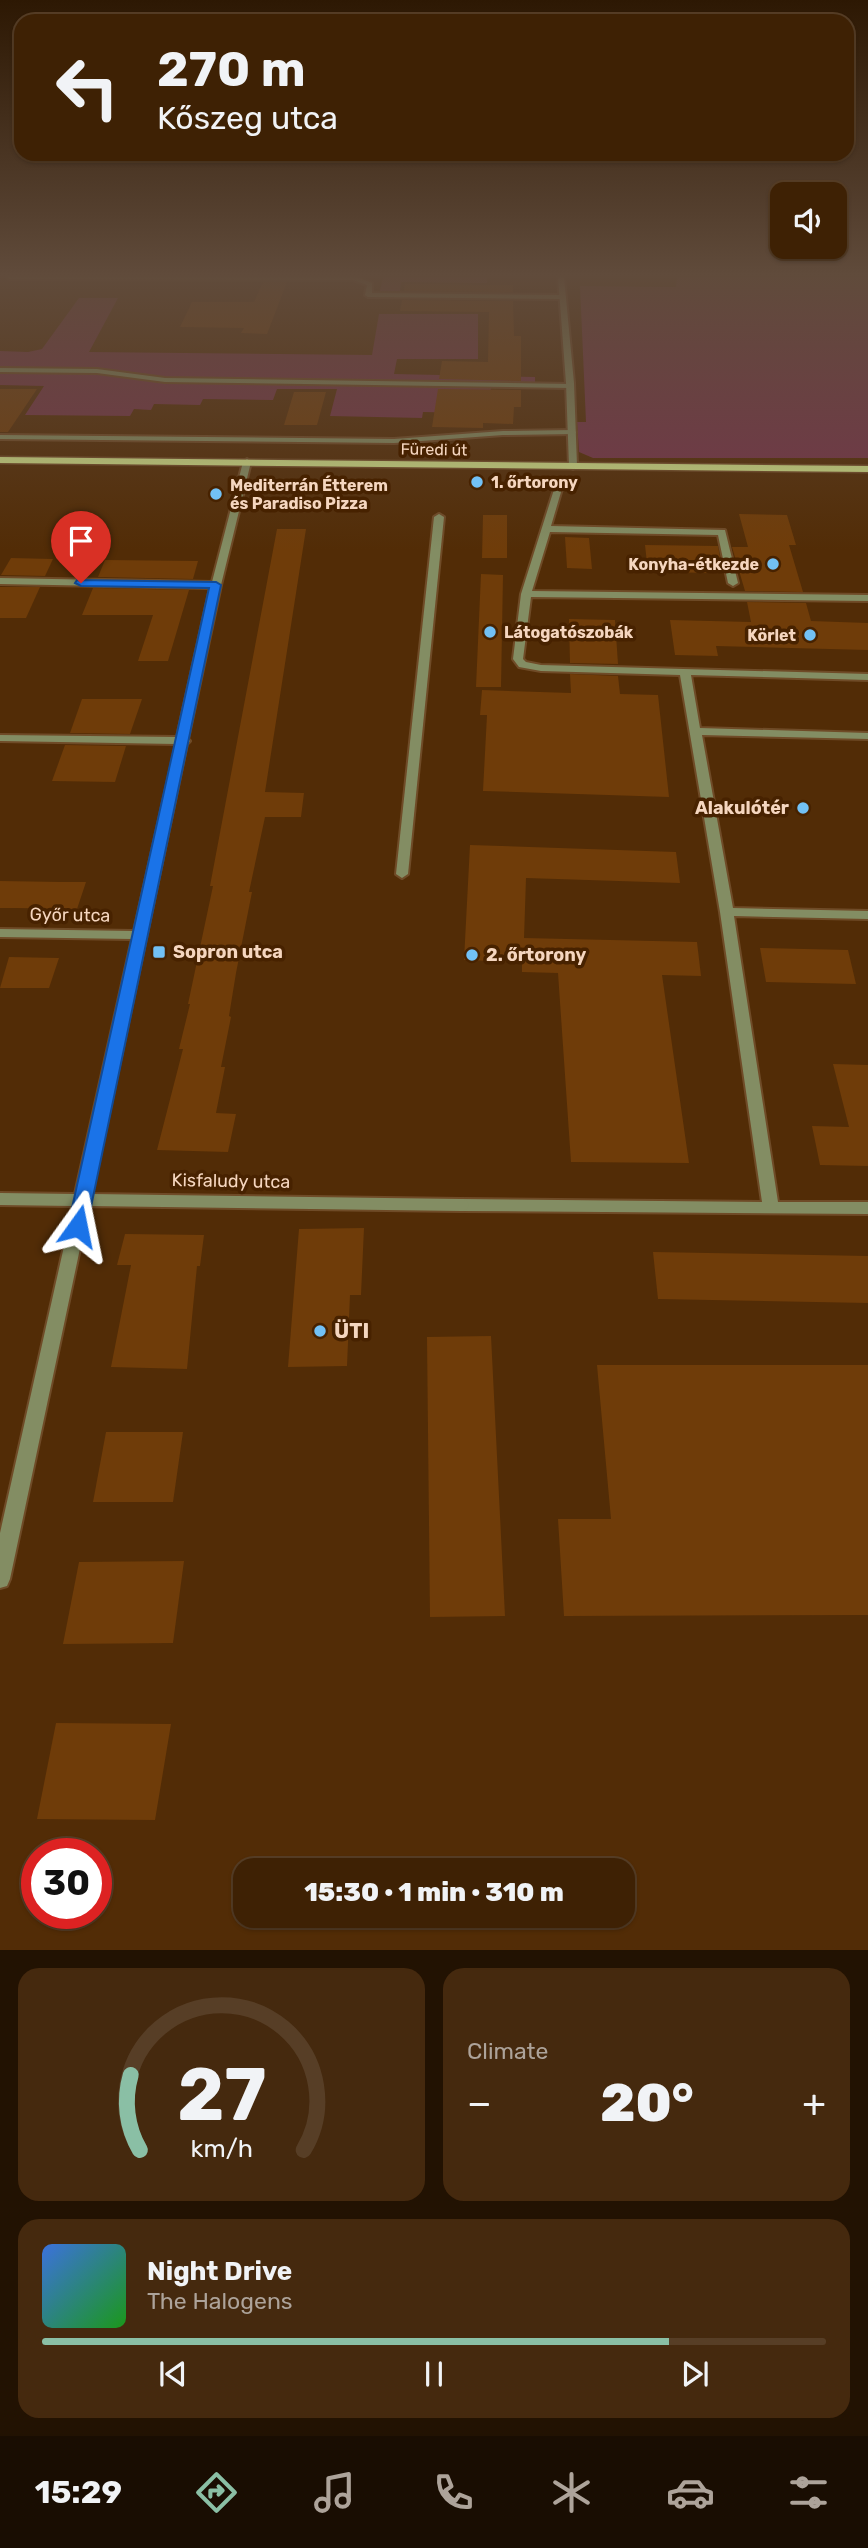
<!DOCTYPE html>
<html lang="en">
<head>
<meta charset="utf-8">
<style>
  :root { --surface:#3e2104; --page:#45290e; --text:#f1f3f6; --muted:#ada39a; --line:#573e26; --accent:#8abfa5 }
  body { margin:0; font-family:Rubik,sans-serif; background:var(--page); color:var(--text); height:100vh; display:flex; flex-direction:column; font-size:26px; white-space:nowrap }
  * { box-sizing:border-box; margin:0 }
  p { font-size:23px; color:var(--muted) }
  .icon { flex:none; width:38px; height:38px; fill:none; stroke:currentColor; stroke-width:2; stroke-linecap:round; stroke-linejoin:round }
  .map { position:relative; height:1950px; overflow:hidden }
  .sheet { display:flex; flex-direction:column; gap:18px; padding:18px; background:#221202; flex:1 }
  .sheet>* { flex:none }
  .guide { position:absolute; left:14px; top:14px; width:840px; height:147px; border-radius:21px; box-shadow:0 2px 5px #0004,0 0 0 2px var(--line); background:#3e2104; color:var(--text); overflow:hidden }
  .controls { position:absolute; left:770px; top:182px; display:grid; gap:14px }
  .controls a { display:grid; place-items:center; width:77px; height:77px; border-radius:14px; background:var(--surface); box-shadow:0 2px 5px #0004,0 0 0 2px var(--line); font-size:35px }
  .speed { position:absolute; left:21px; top:1838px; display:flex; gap:14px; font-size:35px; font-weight:700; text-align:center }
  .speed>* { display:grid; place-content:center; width:91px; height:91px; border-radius:50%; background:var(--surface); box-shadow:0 2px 5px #0004,0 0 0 2px var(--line); line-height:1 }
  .speed .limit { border:10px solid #d22; background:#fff; color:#111 }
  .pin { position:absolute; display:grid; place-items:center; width:60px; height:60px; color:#fff; margin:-72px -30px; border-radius:50% 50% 50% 0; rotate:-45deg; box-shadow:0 0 7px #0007 }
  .pin .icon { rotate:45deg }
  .me { position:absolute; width:77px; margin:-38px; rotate:12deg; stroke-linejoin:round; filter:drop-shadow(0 0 5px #0008) }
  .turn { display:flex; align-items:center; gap:24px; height:147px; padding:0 28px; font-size:32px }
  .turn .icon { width:91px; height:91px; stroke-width:2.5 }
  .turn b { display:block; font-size:49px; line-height:60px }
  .big { font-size:52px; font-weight:800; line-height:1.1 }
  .sheet .widget { flex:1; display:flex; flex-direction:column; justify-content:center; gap:10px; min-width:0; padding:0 24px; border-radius:21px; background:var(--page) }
  .sheet .dial { align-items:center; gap:0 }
  .dial svg { height:182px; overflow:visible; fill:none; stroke:var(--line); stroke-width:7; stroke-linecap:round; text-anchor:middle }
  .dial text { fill:var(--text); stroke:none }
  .song { display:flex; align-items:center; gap:21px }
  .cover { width:84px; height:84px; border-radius:10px; background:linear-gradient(135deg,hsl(220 70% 55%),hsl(120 70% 35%)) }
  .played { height:7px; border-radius:4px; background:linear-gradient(90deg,var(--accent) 80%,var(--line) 80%) }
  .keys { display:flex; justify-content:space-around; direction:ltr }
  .heat { display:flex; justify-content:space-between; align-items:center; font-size:38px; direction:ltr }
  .sheet .tiles { flex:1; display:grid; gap:18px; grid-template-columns:1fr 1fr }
  .widget:last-child { grid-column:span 2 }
  .trip { position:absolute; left:233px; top:1858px; width:402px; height:70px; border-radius:21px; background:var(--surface); box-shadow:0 2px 5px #0004,0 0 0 2px var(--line); font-weight:800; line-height:70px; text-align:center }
  .tab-bar { display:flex; height:112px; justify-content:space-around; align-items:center; background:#190d02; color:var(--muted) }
  .tab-bar .icon { width:49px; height:49px }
  .tab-bar .selected { color:var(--accent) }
  .tab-bar b { font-size:32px; color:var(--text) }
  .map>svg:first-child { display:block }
</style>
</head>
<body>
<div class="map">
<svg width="868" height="1950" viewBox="0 0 868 1950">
  <rect width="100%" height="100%" fill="#522c06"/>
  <g fill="#74344b">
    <polygon points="383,277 487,277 487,283 401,282 400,291 380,291"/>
    <polygon points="677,277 868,277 868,458 593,458 579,452 577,422 586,422 580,286 676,287"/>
    <polygon points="79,298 118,298 89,352 372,355 379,314 478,314 478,359 397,359 394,374 535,377 535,388 491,388 489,404 474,413 423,412 422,418 330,416 337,389 277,389 273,400 203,399 200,405 154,404 151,410 134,409 130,416 25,415 44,386 0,385 0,351 28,352 42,349"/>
  </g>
  <g fill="#6f3c09">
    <polygon points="263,282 287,282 267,334 241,333 244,328 180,327 192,302 254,302"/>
    <polygon points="405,284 513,285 513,292 404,291"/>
    <polygon points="402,300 513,301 514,336 521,336 521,381 439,379 442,361 488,362 489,312 400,311"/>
    <polygon points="0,389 37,389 8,432 0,432"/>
    <polygon points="438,389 521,390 521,407 514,407 513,424 483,423 483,428 432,427"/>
    <polygon points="294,392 326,392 317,425 284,425"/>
    <polygon points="739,514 787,515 796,545 789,545 803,592 745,591 732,547 748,547"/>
    <polygon points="483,515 507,515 507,558 482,558"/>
    <polygon points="277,529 306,529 265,792 304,793 301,817 265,817 249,892 252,892 236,973 229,1016 231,1017 221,1067 225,1067 216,1113 236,1114 228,1152 157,1150 183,1049 179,1049 190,1004 188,1004 213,886 210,886"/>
    <polygon points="565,537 589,538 592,569 567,568"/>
    <polygon points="645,545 718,546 723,573 648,572"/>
    <polygon points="11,558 53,559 45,576 1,575"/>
    <polygon points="105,560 198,561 193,579 98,577"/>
    <polygon points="481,574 503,575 501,687 476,687"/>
    <polygon points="0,587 40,587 26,618 0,618"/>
    <polygon points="93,588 189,590 168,661 138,661 153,615 82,615"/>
    <polygon points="747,602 806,603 811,621 868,623 868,650 716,646 718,656 675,655 670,620 751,622"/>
    <polygon points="569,619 615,620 618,664 570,663"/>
    <polygon points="570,674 618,676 620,694 658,695 669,797 483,791 487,715 480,715 482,690 571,693"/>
    <polygon points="82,699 142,699 130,734 70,733"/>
    <polygon points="65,745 126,746 115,782 52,781"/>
    <polygon points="470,845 676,852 680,883 526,878 524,938 697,942 701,976 662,975 689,1163 571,1162 558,973 522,972 522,962 464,960"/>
    <polygon points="0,881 61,882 86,882 77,909 15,908 0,908"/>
    <polygon points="760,948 848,950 856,984 766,982"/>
    <polygon points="9,957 59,958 49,988 0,988"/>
    <polygon points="833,1064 868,1065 868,1166 820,1165 812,1126 849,1127"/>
    <polygon points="364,1228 361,1295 350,1295 347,1366 288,1367 299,1229"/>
    <polygon points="125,1234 204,1235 200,1266 197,1266 187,1369 111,1367 131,1265 117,1265"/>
    <polygon points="653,1252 868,1256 868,1303 658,1299"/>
    <polygon points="491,1336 505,1616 430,1617 427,1337"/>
    <polygon points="597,1365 868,1365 868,1615 564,1616 558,1519 611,1519"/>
    <polygon points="106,1432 183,1432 173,1502 93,1502"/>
    <polygon points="184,1561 173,1643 63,1644 79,1562"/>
    <polygon points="56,1723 171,1724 155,1820 37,1819"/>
  </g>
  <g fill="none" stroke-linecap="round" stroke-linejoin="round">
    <g stroke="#6f4b27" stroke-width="4">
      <g id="lane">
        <polygon points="7,277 357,277 372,283 372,293 563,295 566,297 563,299 368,297 365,295 367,285 353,280 10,279"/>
        <polygon points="0,368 97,369 165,378 570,384 574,386 570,388 165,382 97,373 0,372"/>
        <polygon points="572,430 576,432 575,434 503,435 394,443 0,439 0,435 394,439 503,431"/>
        <polygon points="557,480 564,482 551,526 725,530 738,583 733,586 728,583 718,535 550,532 532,591 868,595 868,601 531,597 523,659 526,662 541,665 868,674 868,680 691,675 700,728 868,733 868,739 702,735 733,908 868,911 868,919 734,916 778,1202 868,1202 868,1214 461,1211 455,1209 453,1205 455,1201 461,1199 762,1202 720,912 680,675 541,671 519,667 513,659 521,594"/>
        <polygon points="439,514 444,517 408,874 402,878 396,874 434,517"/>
      </g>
    </g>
    <g stroke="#6f4b27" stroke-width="4">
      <g id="street">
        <polygon points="558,277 564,277 574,383 577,466 573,469 569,466 566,383"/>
        <polygon points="247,459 251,462 221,585 188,739 190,741 187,744 92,1194 461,1199 467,1201 469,1205 467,1209 461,1211 89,1206 10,1579 7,1586 0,1588 0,1533 73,1206 0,1205 0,1193 75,1194 132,939 0,937 0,929 134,931 176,744 0,741 0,735 177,737 210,588 0,584 0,578 212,582 243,462"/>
      </g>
    </g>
    <g stroke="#6f4b27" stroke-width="3">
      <polygon id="primary" points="0,457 868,466 868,472 0,463"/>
    </g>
    <use href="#lane" fill="#838d63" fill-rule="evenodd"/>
    <use href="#street" fill="#838d63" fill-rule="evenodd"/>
    <use href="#primary" fill="#cfe28a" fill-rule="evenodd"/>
  </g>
  <linearGradient id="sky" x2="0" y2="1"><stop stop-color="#2d1803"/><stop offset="0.5" stop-color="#604b3b"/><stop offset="1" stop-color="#604b3b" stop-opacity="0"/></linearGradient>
  <rect width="868" height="550" fill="url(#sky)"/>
  <polygon fill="#1a73e8" stroke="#114b97" stroke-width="2" points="77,580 216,582 221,585 87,1226 84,1231 71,1231 68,1226 209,588 81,586 75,583"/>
  <g fill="#72c1f5" stroke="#472200" stroke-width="2.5">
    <circle cx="477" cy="482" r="7"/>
    <circle cx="216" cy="494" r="7"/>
    <circle cx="773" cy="564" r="7"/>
    <circle cx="490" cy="632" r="7"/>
    <circle cx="810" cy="635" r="7"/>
    <circle cx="803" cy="808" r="7"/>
    <rect x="152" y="945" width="14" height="14" rx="3.5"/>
    <circle cx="472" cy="955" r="7"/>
    <circle cx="320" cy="1331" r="7"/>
  </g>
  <g text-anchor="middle" stroke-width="7" stroke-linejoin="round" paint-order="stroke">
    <g font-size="16" fill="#f5d6bf" stroke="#472200">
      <text transform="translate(434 449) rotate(1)" y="6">Füredi út</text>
    </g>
    <g font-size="16" font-weight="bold" fill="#f5d6bf" stroke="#472200" text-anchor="start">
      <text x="491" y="488">1. őrtorony</text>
      <text x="230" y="491">Mediterrán Étterem<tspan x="230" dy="18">és Paradiso Pizza</tspan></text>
      <text x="759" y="570" text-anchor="end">Konyha-étkezde</text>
      <text x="504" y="638">Látogatószobák</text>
      <text x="796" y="641" text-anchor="end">Körlet</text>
    </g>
    <g font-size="18" font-weight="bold" fill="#f5d6bf" stroke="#472200" text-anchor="start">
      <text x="789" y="814" text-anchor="end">Alakulótér</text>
      <text x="173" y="958">Sopron utca</text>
      <text x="486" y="961">2. őrtorony</text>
    </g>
    <g font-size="18" fill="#f5d6bf" stroke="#472200">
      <text transform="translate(70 915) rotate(1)" y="6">Győr utca</text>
      <text transform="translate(231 1181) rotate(1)" y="6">Kisfaludy utca</text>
    </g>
    <g font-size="21" font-weight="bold" fill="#f5d6bf" stroke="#472200" text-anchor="start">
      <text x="334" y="1338">ÜTI</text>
    </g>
  </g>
</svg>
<div class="controls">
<a><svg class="icon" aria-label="sound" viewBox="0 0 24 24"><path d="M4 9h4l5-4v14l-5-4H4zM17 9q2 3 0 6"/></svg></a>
</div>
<div class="speed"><div class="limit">30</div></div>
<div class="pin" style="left:81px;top:583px;background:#d93025"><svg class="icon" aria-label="arrive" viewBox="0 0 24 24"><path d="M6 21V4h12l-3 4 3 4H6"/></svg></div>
<svg class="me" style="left:78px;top:1226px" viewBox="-20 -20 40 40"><path d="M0-17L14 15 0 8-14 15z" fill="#1a73e8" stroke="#fff" stroke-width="4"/></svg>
<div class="trip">15:30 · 1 min · 310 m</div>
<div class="guide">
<div class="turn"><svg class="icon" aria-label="left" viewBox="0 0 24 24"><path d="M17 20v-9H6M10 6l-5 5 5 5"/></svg><div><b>270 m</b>Kőszeg utca</div></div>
</div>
</div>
<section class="sheet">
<div class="tiles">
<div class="widget dial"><svg viewBox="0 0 100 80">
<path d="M14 69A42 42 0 1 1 86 69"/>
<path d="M14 69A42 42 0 0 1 10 36" stroke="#8abfa5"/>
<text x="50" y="56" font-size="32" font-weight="700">27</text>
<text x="50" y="72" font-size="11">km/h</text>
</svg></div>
<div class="widget"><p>Climate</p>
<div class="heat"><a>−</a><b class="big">20°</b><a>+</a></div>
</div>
<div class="widget">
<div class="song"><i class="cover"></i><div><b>Night Drive</b><p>The Halogens</p></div></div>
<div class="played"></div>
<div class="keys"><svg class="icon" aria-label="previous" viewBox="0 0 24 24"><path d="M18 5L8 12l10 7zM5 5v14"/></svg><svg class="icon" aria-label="pause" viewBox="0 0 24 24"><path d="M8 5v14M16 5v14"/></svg><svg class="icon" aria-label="next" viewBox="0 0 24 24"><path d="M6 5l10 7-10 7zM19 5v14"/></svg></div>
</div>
</div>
</section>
<nav class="tab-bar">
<b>15:29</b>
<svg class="icon selected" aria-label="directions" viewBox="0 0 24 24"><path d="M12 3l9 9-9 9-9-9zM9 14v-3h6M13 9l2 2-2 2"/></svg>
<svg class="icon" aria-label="music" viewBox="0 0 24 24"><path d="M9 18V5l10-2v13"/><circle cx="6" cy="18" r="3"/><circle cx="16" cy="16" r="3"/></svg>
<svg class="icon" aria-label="phone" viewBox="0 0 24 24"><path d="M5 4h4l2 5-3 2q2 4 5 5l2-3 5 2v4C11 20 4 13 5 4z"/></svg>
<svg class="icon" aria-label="climate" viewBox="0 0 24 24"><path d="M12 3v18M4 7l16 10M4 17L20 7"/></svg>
<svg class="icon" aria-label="car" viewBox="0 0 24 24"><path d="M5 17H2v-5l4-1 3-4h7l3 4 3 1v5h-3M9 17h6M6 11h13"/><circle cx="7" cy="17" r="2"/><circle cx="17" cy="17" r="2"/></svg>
<svg class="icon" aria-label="filters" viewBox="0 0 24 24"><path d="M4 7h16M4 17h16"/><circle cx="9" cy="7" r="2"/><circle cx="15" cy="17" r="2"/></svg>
</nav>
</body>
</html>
